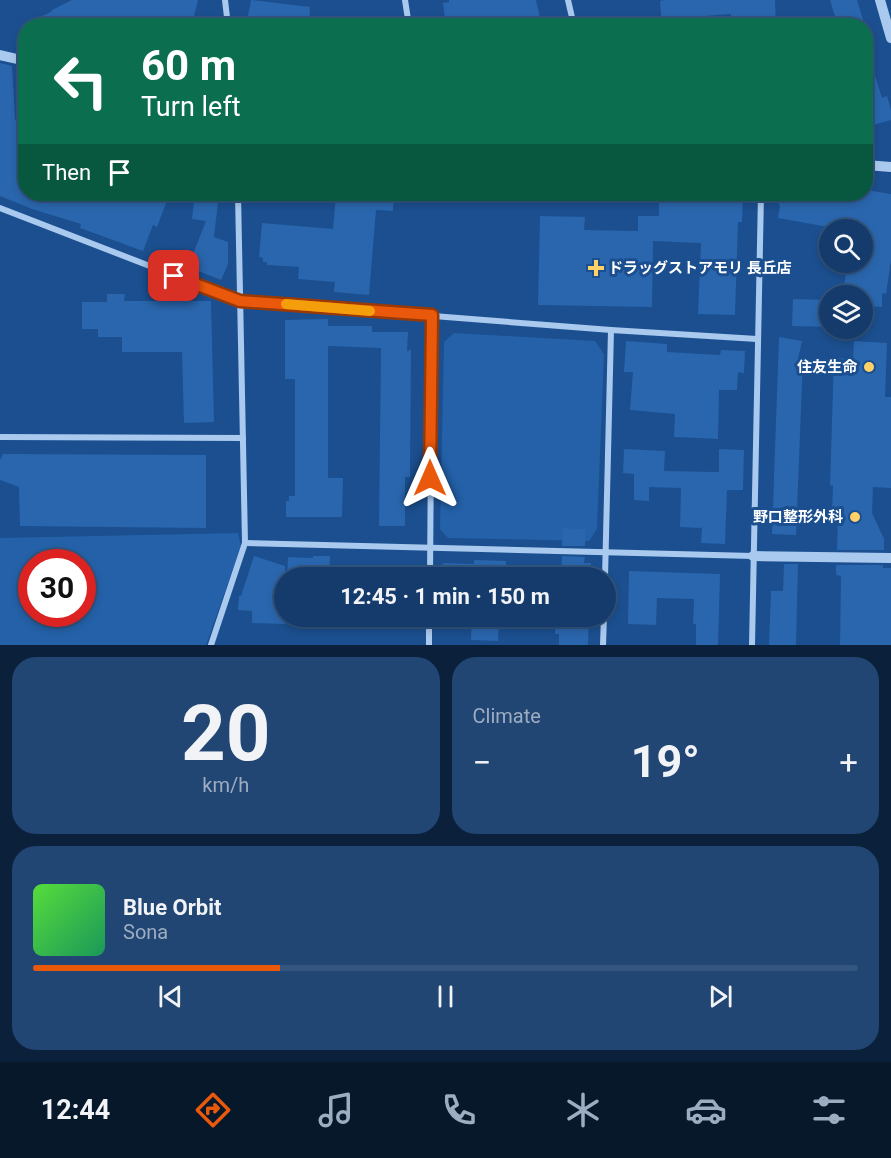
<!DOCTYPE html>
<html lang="en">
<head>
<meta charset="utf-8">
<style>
  :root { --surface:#143b6b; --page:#214673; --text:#f1f3f6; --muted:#9dadc1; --line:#33557e; --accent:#ea580c }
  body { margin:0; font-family:Roboto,"Noto Sans JP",sans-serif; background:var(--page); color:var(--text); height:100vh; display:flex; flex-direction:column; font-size:22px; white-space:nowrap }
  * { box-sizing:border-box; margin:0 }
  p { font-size:20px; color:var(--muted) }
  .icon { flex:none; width:33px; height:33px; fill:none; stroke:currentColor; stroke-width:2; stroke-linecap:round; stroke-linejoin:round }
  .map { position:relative; height:645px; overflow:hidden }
  .details { display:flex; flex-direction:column; gap:12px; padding:12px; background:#0b203b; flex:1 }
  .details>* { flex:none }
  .hud { position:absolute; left:18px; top:18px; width:855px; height:183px; border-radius:24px; box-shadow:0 3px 9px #0003,0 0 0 2px var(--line); background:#0b6e4f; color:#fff; overflow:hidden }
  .fabs { position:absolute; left:819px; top:219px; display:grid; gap:12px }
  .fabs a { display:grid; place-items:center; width:54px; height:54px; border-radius:50%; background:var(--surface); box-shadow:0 3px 9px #0003,0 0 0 2px var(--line); font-size:30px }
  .speed { position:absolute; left:18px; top:549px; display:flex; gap:12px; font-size:30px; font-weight:700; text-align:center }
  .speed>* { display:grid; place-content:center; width:78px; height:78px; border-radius:50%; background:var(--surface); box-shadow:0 3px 9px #0003,0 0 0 2px var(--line); line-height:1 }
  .speed .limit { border:9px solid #d22; background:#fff; color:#111 }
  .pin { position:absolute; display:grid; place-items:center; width:51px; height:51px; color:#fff; margin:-26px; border-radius:12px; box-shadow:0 3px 9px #0006 }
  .me { position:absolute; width:66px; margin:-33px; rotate:0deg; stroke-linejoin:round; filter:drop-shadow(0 0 4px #0008) }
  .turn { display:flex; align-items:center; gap:21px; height:126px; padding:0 24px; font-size:27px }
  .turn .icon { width:78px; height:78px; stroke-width:2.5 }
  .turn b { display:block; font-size:42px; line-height:51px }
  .then { display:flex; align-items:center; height:57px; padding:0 24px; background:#0003; gap:12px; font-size:22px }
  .big { font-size:45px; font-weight:700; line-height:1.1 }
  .details .card { flex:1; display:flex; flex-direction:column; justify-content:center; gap:9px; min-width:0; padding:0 21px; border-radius:24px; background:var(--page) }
  .details .dial { align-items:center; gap:0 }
  .dial b { font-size:78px; line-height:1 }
  .song { display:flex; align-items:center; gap:18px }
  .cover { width:72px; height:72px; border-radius:9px; background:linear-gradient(135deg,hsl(110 70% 55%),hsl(150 70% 35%)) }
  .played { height:6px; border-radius:3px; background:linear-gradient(90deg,var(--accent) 30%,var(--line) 30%) }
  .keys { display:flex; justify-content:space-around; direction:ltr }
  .heat { display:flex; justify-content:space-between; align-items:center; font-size:33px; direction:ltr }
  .details .tiles { flex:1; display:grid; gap:12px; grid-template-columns:1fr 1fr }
  .card:last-child { grid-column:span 2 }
  .trip { position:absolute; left:274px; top:567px; width:342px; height:60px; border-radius:30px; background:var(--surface); box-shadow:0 3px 9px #0003,0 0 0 2px var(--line); font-weight:700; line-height:60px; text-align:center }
  .dock { display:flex; height:96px; justify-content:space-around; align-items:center; background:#08182b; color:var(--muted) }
  .dock .icon { width:42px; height:42px }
  .dock .current { color:var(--accent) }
  .dock b { font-size:27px; color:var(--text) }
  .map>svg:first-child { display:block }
</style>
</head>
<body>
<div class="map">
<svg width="891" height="645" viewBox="0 0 891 645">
  <rect width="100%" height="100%" fill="#1b4f8f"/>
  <g fill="#2461a8" fill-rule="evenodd">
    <polygon points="454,333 595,341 604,354 597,529 589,541 448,538 440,529 444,342"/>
    <path d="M238,533L241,546L206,645H0V538ZM32,562H82V614H32Z"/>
  </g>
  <g fill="#2a66ad">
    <polygon points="72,0 198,0 192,24 168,18 167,26 20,26 51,12 52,10"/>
    <polygon points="251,0 310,7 309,26 286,26 286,22 248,16"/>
    <polygon points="449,0 536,0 542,26 497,26 495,19 446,25 443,3 449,2"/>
    <polygon points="664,0 775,0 776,26 732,26 731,14 691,17 691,23 662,26 660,1"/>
    <polygon points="830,0 857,0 865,26 838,26"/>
    <polygon points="866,56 869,56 882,98 887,96 891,110 891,120 866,127"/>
    <polygon points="0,63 12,66 15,120 26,121 26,194 155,194 168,198 157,227 153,225 143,251 80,228 81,224 32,209 0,196"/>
    <polygon points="866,190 891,194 891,260 886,294 882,293 882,307 862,306 862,294 843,291 848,262 862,262 862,230 845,230 778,218 780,206 774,194 866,194"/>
    <polygon points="195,194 219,194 214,237 228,242 228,264 221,280 188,267 206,221 192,219"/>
    <polygon points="336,194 394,194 393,211 376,210 369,295 334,292 335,282 298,279 299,267 267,265 267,262 263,262 263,258 259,257 262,223 333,229"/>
    <polygon points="700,194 743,194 742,222 738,222 735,315 698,314 701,243 653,241 652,307 538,305 540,216 585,217 584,230 638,231 638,216 659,216 659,195 700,196"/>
    <polygon points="107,294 125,294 124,301 211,301 214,422 184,423 182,352 122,352 122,337 98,337 98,329 82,329 82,302 107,302"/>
    <polygon points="793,299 830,300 830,327 792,326"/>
    <polygon points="328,319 328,326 372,326 372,332 408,332 407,351 411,350 410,477 405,477 405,526 379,526 381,348 328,346 328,478 343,478 342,517 286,517 286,501 289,501 289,496 295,496 295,379 285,379 285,320"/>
    <polygon points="779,337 802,341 798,359 803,359 796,535 772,534"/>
    <polygon points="626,341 667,344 667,352 720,355 721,350 745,351 744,373 738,372 737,390 719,390 718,439 674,437 675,414 630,410 633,372 624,372"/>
    <polygon points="854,341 887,343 885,397 891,397 891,488 873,487 872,513 884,539 884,550 837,550 838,512 832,512 833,486 830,485 834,358 853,359"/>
    <polygon points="624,449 665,451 664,471 715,472 719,472 719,449 744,450 743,490 727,490 725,544 701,543 702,528 680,527 681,488 649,487 649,501 634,500 634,474 623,473"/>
    <polygon points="3,454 206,455 206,528 20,526 19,487 0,480 0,460"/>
    <polygon points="563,528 586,529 585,546 562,546"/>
    <polygon points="254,556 285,566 285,624 252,623 252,611 238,610 239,596 241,596"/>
    <polygon points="313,556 330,556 329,578 287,578 288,557 313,558"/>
    <polygon points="562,556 585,557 584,563 591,563 591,578 561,578"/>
    <polygon points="474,560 506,561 506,578 442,578 443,563 474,564"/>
    <polygon points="784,564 798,564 796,645 769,645 771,591 783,591"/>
    <polygon points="836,565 883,565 883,568 891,568 891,645 840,645 841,576 836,575"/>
    <polygon points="629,571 720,574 718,645 696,645 696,624 693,624 694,599 657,598 656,625 628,624"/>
    <polygon points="472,616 499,616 498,641 471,640"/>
    <polygon points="556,616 589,616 588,645 559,645 559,634 555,634"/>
  </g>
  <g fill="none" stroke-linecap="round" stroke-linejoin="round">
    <g stroke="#a9c9ee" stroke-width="6">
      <polyline points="225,0 228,26"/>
      <polyline points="405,0 409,26"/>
      <polyline points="568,0 574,26"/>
      <polyline points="0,208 240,301 611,330 757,339"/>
      <polyline points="0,437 243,438"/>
      <polyline points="245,543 753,556"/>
      <polyline points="430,578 432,315"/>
      <polyline points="605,578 611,330"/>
      <polyline points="211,645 245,543 238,194"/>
      <polyline points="429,645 429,616"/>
      <polyline points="603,645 604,616"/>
      <polyline points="752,645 761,194"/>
    </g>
    <g stroke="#a9c9ee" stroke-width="10">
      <polyline points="880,0 891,38"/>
      <polyline points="0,55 26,61"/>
      <polyline points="866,165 891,167"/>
      <polyline points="753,556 891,558"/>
    </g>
  </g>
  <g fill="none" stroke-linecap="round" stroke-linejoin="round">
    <g stroke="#983908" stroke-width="15">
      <polyline id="route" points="174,276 240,301 432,315 430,478"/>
    </g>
    <use href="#route" stroke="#ea580c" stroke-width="10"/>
    <polyline stroke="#f59e0b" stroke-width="10" points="286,304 370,311"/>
  </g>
  <g fill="#ffd166" stroke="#1b4f8f" stroke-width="2">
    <path d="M593 259h6v6h6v6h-6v6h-6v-6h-6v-6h6z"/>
    <circle cx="869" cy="367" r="6"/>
    <circle cx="855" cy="517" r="6"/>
  </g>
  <g text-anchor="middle" stroke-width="6" stroke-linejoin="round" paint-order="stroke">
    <g font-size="15" font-weight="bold" fill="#fff" stroke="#1b4f8f" text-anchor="end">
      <text x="608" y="273" text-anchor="start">ドラッグストアモリ 長丘店</text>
      <text x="857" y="372">住友生命</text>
      <text x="843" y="522">野口整形外科</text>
    </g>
  </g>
</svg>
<div class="fabs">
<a><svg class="icon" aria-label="search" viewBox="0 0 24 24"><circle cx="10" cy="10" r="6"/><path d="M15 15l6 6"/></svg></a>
<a><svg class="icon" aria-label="layers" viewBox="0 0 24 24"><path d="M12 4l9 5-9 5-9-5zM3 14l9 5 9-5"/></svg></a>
</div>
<div class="speed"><div class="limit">30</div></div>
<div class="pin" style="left:174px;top:276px;background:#d93025"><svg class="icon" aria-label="arrive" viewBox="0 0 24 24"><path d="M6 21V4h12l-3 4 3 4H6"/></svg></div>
<svg class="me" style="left:430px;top:478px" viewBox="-20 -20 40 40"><path d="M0-17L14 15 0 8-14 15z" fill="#ea580c" stroke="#fff" stroke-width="4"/></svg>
<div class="trip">12:45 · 1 min · 150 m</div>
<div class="hud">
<div class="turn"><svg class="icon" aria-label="left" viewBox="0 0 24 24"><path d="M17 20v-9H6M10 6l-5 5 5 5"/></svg><div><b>60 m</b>Turn left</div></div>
<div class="then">Then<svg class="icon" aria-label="arrive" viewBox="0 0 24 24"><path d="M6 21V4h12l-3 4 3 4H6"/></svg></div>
</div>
</div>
<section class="details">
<div class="tiles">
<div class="card dial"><b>20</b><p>km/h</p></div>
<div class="card"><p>Climate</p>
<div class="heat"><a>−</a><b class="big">19°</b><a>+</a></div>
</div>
<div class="card">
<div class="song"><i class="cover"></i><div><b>Blue Orbit</b><p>Sona</p></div></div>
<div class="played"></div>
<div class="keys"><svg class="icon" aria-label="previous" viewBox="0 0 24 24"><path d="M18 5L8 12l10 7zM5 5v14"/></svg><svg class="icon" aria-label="pause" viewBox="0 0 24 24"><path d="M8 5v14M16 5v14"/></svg><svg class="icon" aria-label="next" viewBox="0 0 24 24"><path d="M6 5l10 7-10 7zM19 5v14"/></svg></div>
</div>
</div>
</section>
<nav class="dock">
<b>12:44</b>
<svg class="icon current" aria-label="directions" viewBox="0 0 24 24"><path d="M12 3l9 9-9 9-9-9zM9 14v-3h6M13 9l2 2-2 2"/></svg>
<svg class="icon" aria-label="music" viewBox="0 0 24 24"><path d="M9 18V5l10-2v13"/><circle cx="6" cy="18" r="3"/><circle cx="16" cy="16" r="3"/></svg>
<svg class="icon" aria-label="phone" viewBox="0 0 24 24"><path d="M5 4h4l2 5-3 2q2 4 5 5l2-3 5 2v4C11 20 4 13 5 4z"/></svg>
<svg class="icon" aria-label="climate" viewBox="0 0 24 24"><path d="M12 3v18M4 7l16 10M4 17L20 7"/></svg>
<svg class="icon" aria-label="car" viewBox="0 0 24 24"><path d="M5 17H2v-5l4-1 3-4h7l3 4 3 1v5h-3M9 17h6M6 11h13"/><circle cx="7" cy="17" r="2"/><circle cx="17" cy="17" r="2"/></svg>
<svg class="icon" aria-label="filters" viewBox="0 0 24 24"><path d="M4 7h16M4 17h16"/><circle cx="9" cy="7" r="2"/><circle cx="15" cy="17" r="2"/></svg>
</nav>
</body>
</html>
